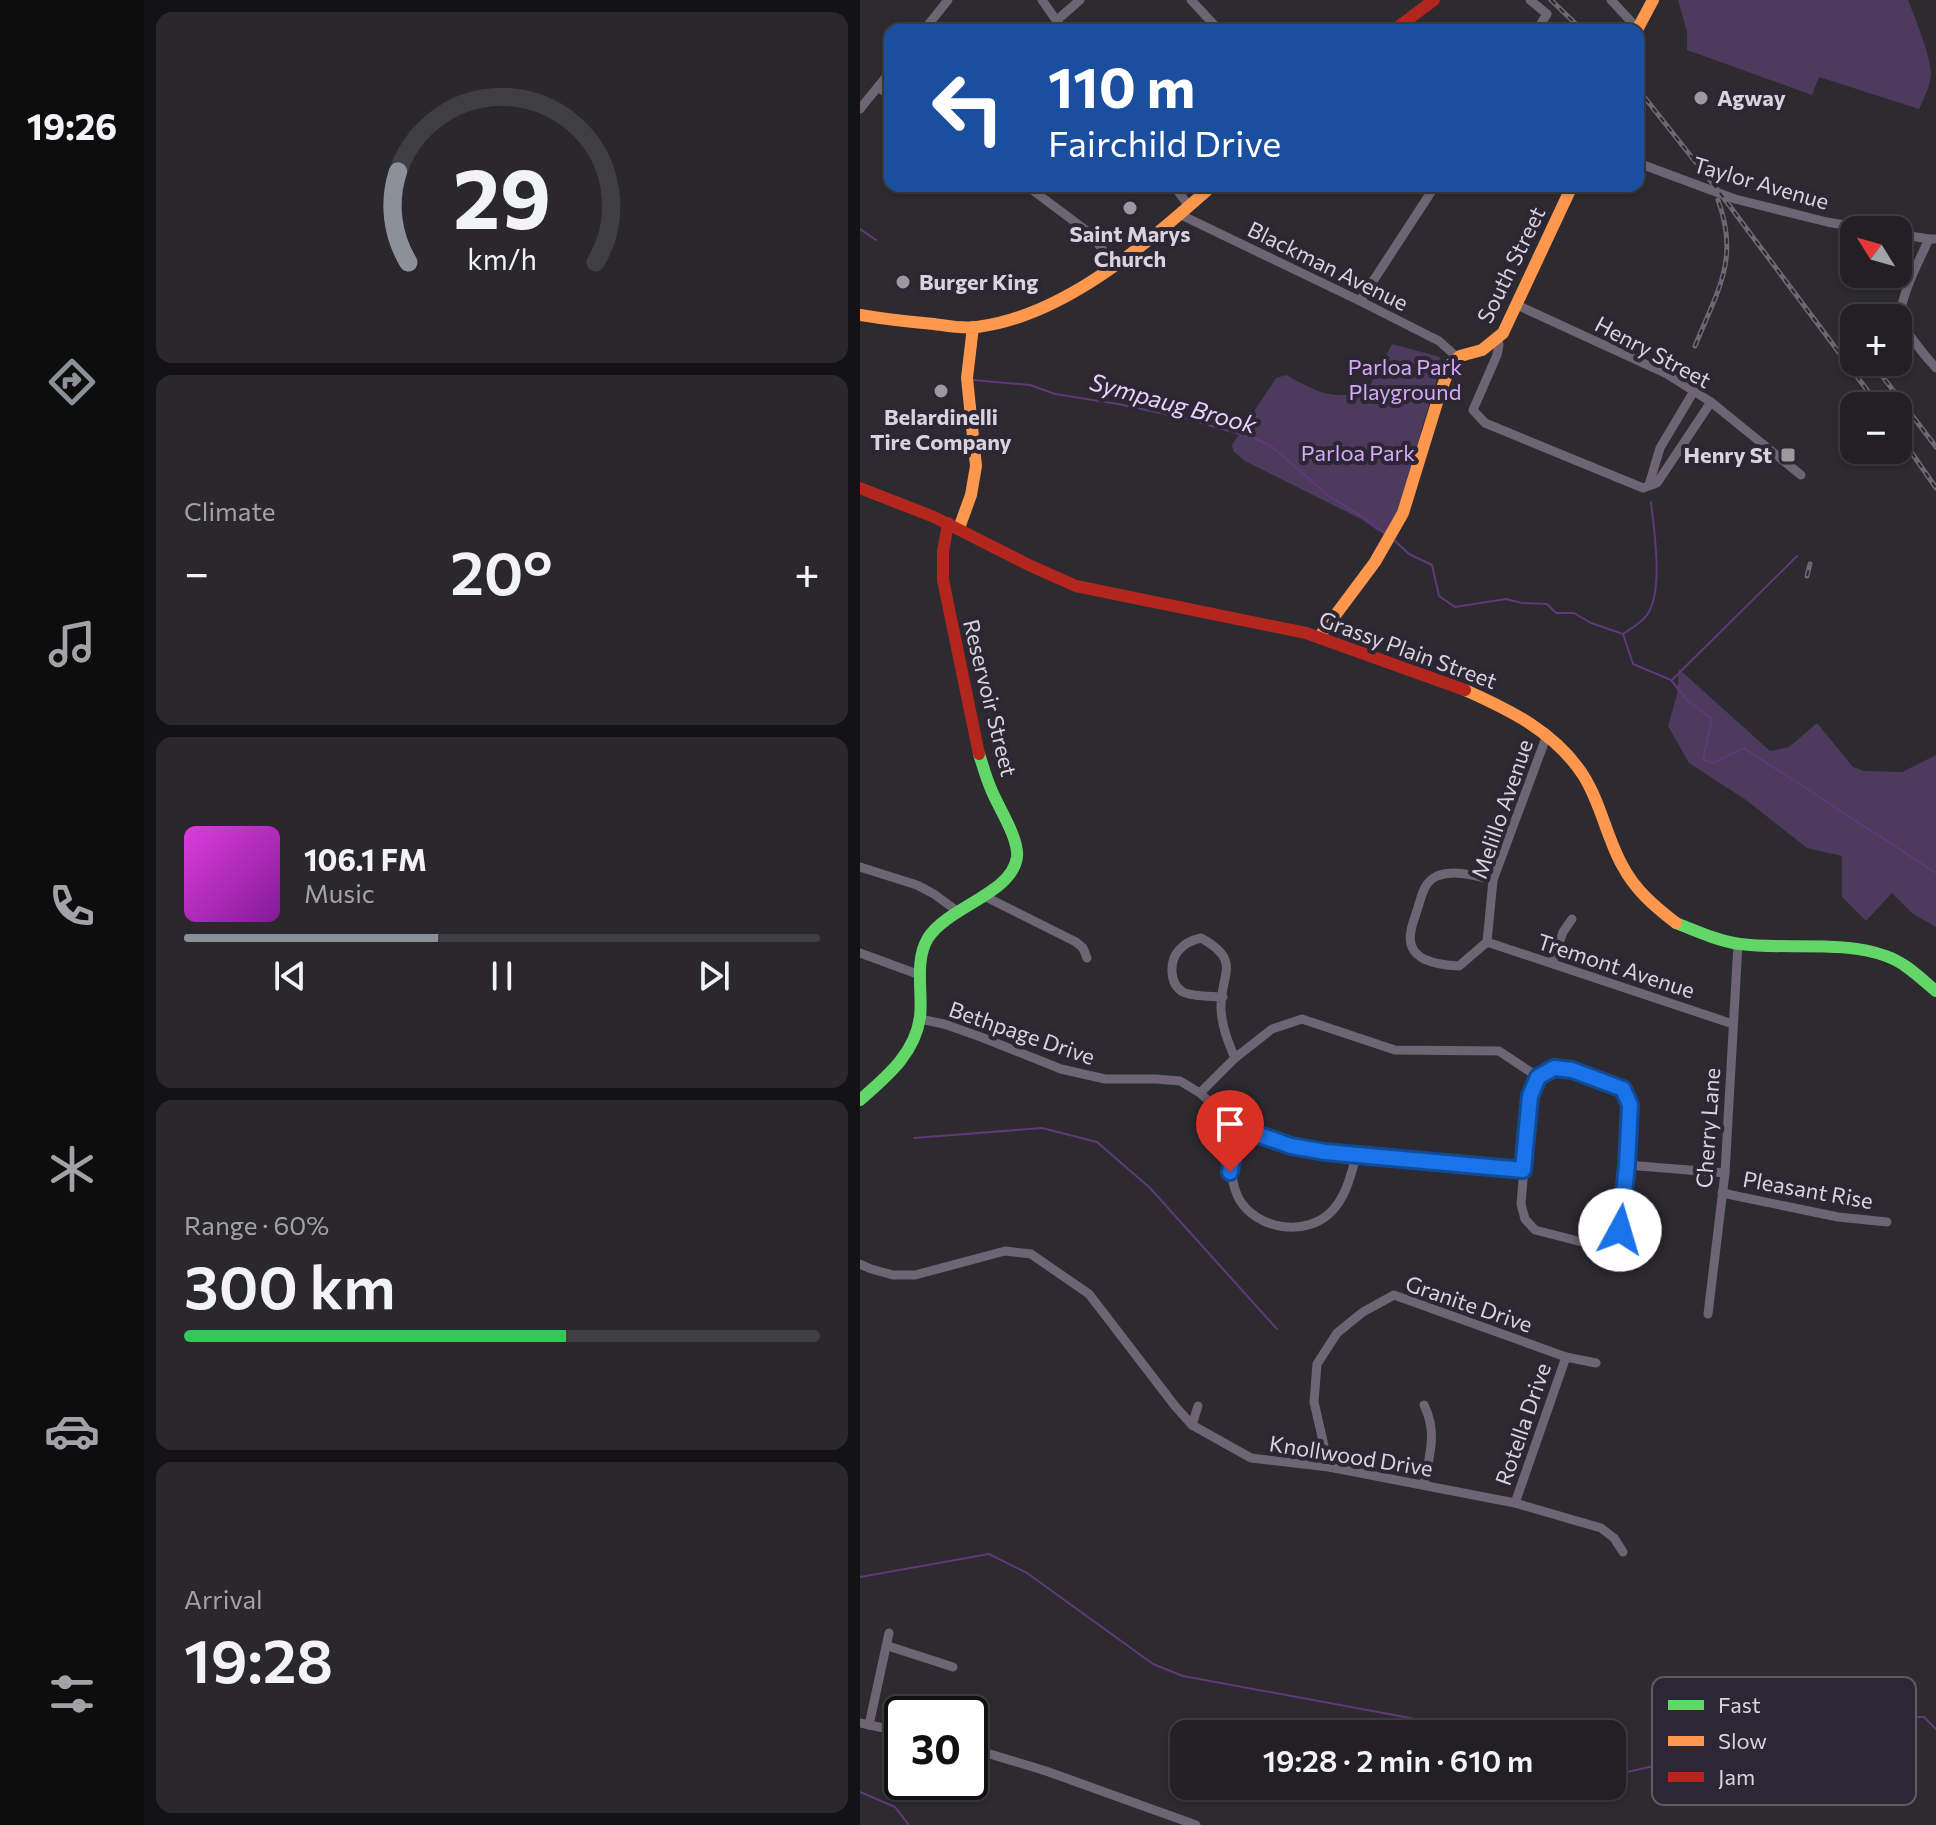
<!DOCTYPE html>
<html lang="en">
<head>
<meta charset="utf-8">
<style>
  :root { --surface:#222024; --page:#2a282c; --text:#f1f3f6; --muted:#a2a3a6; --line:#3f3e41; --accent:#8c9099 }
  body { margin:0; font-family:Commissioner,sans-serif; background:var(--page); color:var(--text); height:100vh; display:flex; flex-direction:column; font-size:30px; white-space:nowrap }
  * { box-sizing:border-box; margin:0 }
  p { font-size:26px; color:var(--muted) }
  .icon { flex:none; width:44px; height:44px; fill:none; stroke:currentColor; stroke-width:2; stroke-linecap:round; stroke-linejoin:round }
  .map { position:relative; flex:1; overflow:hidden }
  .sheet { display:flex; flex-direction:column; gap:12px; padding:12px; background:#131214; width:716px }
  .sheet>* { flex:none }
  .top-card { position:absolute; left:24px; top:24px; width:760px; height:168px; border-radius:16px; box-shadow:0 2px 6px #0004,0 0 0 2px var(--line); background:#1a4fa0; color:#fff; overflow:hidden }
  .needle { width:52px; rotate:307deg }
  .tools { position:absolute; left:980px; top:216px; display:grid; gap:16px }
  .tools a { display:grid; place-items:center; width:72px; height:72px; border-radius:16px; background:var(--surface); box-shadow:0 2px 6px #0004,0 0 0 2px var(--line); font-size:40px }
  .speed { position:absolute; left:24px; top:1696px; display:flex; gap:16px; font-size:40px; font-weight:700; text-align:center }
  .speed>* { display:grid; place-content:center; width:104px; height:104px; border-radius:50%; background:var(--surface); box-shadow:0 2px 6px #0004,0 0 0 2px var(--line); line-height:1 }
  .speed .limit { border:4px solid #111; border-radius:12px; background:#fff; color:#111 }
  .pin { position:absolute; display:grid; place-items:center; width:68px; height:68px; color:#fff; margin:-82px -34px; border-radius:50% 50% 50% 0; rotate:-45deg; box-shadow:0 0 8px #0007 }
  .pin .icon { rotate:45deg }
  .me { position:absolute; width:88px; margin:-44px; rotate:6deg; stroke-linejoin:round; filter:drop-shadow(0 0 6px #0008) }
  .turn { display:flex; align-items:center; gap:28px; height:168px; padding:0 32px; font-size:36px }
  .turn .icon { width:104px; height:104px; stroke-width:2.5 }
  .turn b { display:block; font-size:56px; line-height:68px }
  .big { font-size:60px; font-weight:600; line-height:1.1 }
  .sheet .card { flex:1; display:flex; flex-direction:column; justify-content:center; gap:12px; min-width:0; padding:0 28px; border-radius:16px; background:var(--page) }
  .sheet .dial { align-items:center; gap:0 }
  .dial svg { height:208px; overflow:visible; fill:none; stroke:var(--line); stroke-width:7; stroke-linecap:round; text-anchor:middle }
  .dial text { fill:var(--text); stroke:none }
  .song { display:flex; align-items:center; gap:24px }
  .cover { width:96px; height:96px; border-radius:12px; background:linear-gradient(135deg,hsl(300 70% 55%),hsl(290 70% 35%)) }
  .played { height:8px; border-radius:4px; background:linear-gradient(90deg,var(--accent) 40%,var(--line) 40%) }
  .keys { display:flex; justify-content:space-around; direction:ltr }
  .heat { display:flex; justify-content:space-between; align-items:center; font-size:44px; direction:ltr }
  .charge { height:12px; border-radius:6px; background:linear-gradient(90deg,#34c759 60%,var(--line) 0) }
  .trip { position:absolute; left:310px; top:1720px; width:456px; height:80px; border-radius:16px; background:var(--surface); box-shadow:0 2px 6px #0004,0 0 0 2px var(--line); font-weight:600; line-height:80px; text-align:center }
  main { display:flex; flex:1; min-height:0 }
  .menu { display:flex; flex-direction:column; width:144px; justify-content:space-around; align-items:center; background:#0e0d0e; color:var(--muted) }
  .menu .icon { width:56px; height:56px }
  .menu .selected { color:var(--accent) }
  .menu b { font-size:36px; color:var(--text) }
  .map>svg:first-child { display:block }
</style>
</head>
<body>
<main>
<nav class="menu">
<b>19:26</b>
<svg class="icon selected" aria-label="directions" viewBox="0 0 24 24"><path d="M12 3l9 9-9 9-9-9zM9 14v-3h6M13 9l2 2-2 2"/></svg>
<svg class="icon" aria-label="music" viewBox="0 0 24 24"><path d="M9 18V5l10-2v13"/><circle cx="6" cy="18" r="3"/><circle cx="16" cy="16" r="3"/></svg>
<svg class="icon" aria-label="phone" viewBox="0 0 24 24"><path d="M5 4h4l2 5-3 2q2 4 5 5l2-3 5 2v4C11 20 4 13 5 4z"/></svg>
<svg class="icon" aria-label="climate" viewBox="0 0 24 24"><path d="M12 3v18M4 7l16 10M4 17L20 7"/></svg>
<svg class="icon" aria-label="car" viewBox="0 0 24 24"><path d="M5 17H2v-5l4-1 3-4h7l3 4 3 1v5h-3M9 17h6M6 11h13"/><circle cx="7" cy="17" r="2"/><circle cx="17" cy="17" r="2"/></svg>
<svg class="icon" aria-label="filters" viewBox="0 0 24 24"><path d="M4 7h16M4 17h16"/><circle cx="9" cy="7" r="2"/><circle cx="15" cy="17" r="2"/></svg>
</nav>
<section class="sheet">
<div class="card dial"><svg viewBox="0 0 100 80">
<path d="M14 69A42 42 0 1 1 86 69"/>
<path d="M14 69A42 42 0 0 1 10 34" stroke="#8c9099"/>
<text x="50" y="56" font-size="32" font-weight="700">29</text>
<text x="50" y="72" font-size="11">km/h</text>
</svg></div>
<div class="card"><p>Climate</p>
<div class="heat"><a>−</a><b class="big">20°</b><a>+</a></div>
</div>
<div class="card">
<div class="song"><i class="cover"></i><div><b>106.1 FM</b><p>Music</p></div></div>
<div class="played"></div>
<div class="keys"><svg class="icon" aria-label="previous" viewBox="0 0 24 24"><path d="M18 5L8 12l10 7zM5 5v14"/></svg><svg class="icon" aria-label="pause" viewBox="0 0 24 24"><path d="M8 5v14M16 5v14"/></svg><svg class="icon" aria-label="next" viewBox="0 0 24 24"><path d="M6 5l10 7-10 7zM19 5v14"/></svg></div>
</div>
<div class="card"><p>Range · 60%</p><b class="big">300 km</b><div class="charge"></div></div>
<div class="card"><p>Arrival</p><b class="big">19:28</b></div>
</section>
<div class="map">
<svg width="1076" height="1825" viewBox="0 0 1076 1825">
  <rect width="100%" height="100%" fill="#2d2a30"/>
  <g fill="#4d3a5d">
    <path d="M818,0H1048C1055,18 1070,54 1071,73C1071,84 1064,99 1059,109L959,77L952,95L827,50V32Z"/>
    <path d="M532,344L580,357L576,382L561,431L559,451L538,515L525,533L518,531L501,519L385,461L374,452L372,445L416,378L426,375C456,391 474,403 508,389Z"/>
    <polygon points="819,669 910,751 929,747 957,723 993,767 1004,771 1042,772 1076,755 1076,927 1053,914 1032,893 1006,921 982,897 982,856 947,848 886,800 829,763 808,726 817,695"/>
  </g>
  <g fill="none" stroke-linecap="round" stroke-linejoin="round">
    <g stroke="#5f397a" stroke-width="2">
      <polyline points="0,229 16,240"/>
      <polyline points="113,380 170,385 195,394 258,404 324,418 394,438 411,446 469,496 506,519 524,533"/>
      <polyline points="535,541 549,554 572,565 579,596 595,607 646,599 662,603 687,604 696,613 714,613 731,623 763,634 773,664 811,680 828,701 852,719 843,760 853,763 884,748 1076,873"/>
      <path d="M763,634C771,629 781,623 787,615C804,590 794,531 791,502"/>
      <polyline points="813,679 937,556"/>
      <polyline points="54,1138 182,1128 237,1142 290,1188 417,1329"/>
      <polyline points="0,1577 129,1554 167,1573 293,1664 323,1676 561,1720 603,1734"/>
      <polyline points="752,1773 758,1774 950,1731 1031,1717 1064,1717 1076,1729"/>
      <polyline points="0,1792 35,1807 49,1825"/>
    </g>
    <g stroke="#6d6573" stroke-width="9">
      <polyline points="182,0 203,30"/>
      <polyline points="331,0 359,30"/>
      <polyline points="670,0 687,14 677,30"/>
      <polyline points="751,0 778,29"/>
      <polyline points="197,20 220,0"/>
      <polyline points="64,30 88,0"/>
      <polyline points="18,87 30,96"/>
      <polyline points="0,109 30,72"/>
      <polyline points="778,163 875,199 967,222 1015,230"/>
      <polyline points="167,186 231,234 254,265"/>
      <polyline points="314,186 329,206"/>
      <polyline points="319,214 500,301 579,341 597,357"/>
      <polyline points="1038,234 1069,239 1076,239"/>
      <path d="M1069,239C1061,257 1039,298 1041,317C1042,329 1067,358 1076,368"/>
      <polyline points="500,301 575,186"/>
      <polyline points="657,305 807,374 851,402 941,475"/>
      <polyline points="638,340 639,345 637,355 613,410 625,423 783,488 797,483 851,402"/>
      <polyline points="789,485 800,448 834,391"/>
      <polyline points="0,867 57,885 74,894 97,911"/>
      <polyline points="124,896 216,942 223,948 227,958"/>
      <polyline points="627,942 873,1024"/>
      <path d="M627,942L599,966C578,965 545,961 551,931C552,923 556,915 558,907C562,895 564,882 577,876C595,869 616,876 633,880"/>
      <polyline points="627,942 633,880 687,735"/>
      <polyline points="0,953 60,975"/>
      <polyline points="692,963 703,932 712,919"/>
      <path d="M363,997C351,996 333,997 323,992C309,984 309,961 319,950C325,943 332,940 341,938C383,961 360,974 361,1009C362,1027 368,1042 375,1058"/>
      <polyline points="60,1019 84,1024 121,1037 201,1069 245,1079 296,1079 320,1081 340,1093 377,1127 431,1146 465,1152 663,1170"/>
      <polygon points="694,1068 712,1070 763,1089 770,1105 767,1165 760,1230 748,1241 722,1242 675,1230 665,1219 661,1204 670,1096 678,1077"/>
      <polyline points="340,1093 375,1058 412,1029 442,1019 535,1050 639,1051 678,1077"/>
      <path d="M377,1127C374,1141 368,1161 372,1176C373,1183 376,1193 379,1199C397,1230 446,1237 471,1212C486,1197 491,1175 496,1156"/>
      <polyline points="767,1165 865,1173"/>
      <polyline points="862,1193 978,1217 1027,1222"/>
      <polyline points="0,1264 11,1269 33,1275 55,1275 145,1251 171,1254 229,1294 315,1406 332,1425 391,1458 469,1467 655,1503 741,1528 754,1538 763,1552"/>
      <polyline points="848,1314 865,1173 878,944"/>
      <path d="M564,1405C578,1433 569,1456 564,1485"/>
      <polyline points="332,1425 338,1406"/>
      <polyline points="469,1467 454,1402 457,1364 477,1333 503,1312 534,1295 706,1357 736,1363"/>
      <polyline points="655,1503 706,1357"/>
      <polyline points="28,1646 93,1667"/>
      <polyline points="0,1723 42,1732"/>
      <polyline points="9,1725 29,1633"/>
      <polyline points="110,1748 186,1771 336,1825"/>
    </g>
    <g stroke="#63d668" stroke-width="12">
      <path d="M816,923C836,931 858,941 880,944C926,950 983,940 1026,956C1046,963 1060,978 1076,991"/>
      <path d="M0,1100C26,1077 55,1054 60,1017C63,993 54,961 68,938C89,906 152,894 157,857C159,838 138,807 131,789C126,778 123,766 119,754"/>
    </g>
    <g stroke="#ff974d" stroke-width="12">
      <polyline points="777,30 793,0"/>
      <path d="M0,315C24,319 49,322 74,324C88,326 103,329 117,327C205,316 287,243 352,186"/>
      <polyline points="99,528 111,495 116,466 107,378 113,327"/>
      <polyline points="459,637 515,562 543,513 579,396 591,364 600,356 622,350 643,333 712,186"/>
      <path d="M605,690C650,710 695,732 723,775C741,803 746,836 762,865C775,890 794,906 816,923"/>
    </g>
    <g stroke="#b3261e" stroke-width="12">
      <polyline points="534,30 574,0"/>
      <polyline points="0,488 74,517 171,566 216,586 446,633 605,690"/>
      <polyline points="88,523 83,552 83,580 119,754"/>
    </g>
    <g stroke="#6d6771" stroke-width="5">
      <g id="rail">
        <polyline points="691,0 722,30"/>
        <polyline points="778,89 860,193 1019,406"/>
        <path d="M835,346C857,291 880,260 858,200"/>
        <polyline points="1009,362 1023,377 1076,447"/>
        <polyline points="1038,433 1076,488"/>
        <polyline points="947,576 950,564"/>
      </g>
    </g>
    <use href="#rail" stroke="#2d2634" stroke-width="2" stroke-dasharray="6" stroke-linecap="butt"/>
  </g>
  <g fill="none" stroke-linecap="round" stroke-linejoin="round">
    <g stroke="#114b97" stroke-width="20">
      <polyline id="route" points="370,1172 377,1127 431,1146 465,1152 663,1170 670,1096 678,1077 694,1068 712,1070 763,1089 770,1105 767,1165 760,1230"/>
    </g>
    <use href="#route" stroke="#1a73e8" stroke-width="14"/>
  </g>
  <g fill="#9c98a0" stroke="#2d2634" stroke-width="3">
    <circle cx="841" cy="98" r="8"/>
    <circle cx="270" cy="208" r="8"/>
    <circle cx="43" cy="282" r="8"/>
    <circle cx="81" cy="391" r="8"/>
    <rect x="920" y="447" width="16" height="16" rx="4"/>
  </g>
  <g text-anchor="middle" stroke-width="8" stroke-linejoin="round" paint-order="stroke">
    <g font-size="22" font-weight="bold" fill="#d8d3dc" stroke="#2d2634" text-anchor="start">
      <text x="857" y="106">Agway</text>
      <text x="270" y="242" text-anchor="middle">Saint Marys<tspan x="270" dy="25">Church</tspan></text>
      <text x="59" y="290">Burger King</text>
      <text x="81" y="425" text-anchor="middle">Belardinelli<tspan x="81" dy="25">Tire Company</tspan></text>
      <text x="912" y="463" text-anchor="end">Henry St</text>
    </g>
    <g font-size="22" fill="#d8d3dc" stroke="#2d2634">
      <text transform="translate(901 183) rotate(16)" y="8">Taylor Avenue</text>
      <text transform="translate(651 265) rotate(-64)" y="8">South Street</text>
      <text transform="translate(468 266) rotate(26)" y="8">Blackman Avenue</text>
      <text transform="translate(793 352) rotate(28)" y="8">Henry Street</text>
      <text transform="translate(548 650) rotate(20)" y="8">Grassy Plain Street</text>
      <text transform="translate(130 698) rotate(76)" y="8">Reservoir Street</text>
      <text transform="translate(642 809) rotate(-71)" y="8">Melillo Avenue</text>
      <text transform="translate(756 966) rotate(18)" y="8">Tremont Avenue</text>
      <text transform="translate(162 1033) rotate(19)" y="8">Bethpage Drive</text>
      <text transform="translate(848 1128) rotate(-86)" y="8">Cherry Lane</text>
      <text transform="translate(948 1190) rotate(10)" y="8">Pleasant Rise</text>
      <text transform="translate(609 1304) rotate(19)" y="8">Granite Drive</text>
      <text transform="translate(663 1424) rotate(-71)" y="8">Rotella Drive</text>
      <text transform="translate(491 1456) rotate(9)" y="8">Knollwood Drive</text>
    </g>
    <g font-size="22" fill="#d6aaf9" stroke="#2d2634">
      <text x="545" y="375">Parloa Park<tspan x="545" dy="25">Playground</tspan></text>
      <text x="498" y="461">Parloa Park</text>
    </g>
    <g font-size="24" font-style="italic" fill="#e8d2fb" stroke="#2d2634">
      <text transform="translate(313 404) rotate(15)" y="8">Sympaug Brook</text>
    </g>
  </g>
  <rect x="792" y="1677" width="264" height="128" rx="12" fill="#2d2634" stroke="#605a66" stroke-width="2"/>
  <rect x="808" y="1700" width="36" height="10" fill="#63d668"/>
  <rect x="808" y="1736" width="36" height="10" fill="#ff974d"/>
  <rect x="808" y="1772" width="36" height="10" fill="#b3261e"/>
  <g font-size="22" fill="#d8d3dc">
    <text x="858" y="1713">Fast</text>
    <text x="858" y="1749">Slow</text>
    <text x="858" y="1785">Jam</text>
  </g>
</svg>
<div class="tools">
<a><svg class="needle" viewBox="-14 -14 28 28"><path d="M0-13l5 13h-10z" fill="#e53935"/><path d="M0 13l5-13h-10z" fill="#a2a3a6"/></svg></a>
<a>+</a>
<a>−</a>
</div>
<div class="speed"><div class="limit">30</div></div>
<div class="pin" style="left:370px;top:1172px;background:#d93025"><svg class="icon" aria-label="arrive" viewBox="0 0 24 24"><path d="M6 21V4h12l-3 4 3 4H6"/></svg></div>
<svg class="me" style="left:760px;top:1230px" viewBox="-20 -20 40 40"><circle r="19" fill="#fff"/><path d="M0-13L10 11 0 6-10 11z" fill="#1a73e8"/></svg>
<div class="trip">19:28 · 2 min · 610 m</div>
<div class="top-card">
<div class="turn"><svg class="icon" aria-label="left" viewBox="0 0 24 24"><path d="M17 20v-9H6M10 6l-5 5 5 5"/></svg><div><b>110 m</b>Fairchild Drive</div></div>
</div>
</div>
</main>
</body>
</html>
